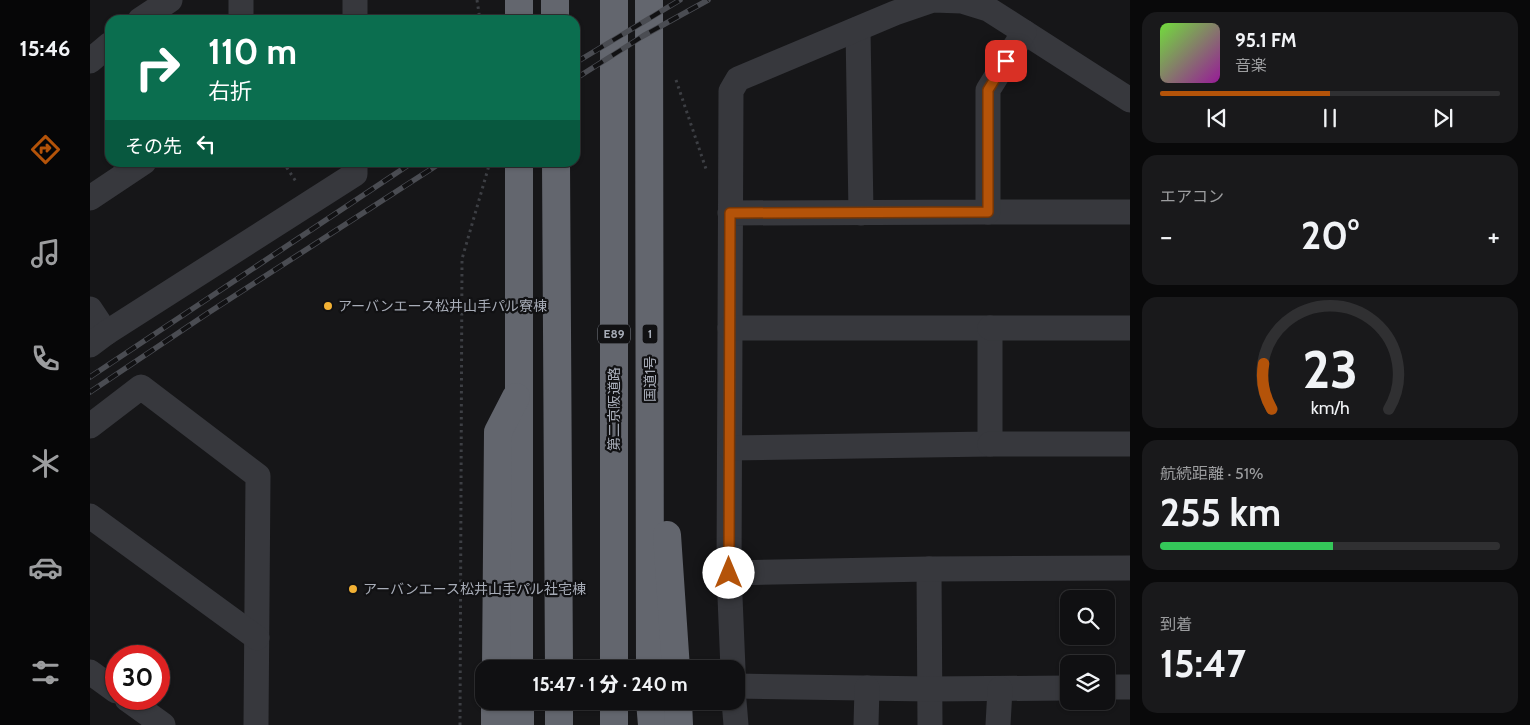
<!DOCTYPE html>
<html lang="ja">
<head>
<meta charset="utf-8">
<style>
  :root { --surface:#101012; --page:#19191b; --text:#f1f3f6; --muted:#9c9d9f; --line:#303032; --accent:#b45309 }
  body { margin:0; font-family:Cabin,"Noto Sans JP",sans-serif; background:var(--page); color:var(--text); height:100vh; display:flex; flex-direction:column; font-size:19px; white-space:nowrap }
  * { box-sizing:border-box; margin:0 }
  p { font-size:16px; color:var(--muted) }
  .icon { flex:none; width:28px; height:28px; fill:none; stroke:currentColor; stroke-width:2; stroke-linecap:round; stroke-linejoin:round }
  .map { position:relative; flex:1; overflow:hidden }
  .details { display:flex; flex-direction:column; gap:12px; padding:12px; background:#09090a; width:400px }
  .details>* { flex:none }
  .hud { position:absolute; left:15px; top:15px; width:475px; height:152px; border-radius:15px; box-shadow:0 1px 4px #0004,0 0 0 1px var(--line); background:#0b6e4f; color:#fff; overflow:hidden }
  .fabs { position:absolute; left:970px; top:590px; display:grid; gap:10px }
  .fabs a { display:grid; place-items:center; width:55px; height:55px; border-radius:10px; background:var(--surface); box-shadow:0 1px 4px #0004,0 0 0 1px var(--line); font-size:25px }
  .speed { position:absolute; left:15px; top:645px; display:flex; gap:10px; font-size:25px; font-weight:700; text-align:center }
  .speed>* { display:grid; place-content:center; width:65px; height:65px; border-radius:50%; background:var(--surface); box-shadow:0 1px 4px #0004,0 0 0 1px var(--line); line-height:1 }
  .speed .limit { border:8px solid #d22; background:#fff; color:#111 }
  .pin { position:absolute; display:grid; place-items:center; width:42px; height:42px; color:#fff; margin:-21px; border-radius:10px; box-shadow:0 2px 8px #0006 }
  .me { position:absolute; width:55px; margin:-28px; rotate:0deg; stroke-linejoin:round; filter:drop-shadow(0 0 4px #0008) }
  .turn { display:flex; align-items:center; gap:18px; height:105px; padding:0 20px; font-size:22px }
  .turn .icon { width:65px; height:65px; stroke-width:2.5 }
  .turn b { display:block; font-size:35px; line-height:42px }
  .then { display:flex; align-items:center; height:48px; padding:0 20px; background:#0003; gap:10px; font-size:19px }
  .big { font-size:38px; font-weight:800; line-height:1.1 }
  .details .tile { flex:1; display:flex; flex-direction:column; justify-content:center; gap:8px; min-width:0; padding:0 18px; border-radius:15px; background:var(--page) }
  .details .dial { align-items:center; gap:0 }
  .dial svg { height:130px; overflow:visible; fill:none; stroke:var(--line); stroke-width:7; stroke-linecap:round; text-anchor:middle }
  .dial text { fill:var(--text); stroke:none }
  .song { display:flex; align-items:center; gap:15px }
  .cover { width:60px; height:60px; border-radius:8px; background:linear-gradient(135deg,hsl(100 70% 55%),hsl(300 70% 35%)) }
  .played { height:5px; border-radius:2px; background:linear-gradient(90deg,var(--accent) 50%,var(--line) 50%) }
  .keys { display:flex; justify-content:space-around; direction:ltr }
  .heat { display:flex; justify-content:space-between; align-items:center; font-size:28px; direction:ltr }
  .charge { height:8px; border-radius:4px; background:linear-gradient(90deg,#34c759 51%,var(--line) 0) }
  .trip { position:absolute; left:385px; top:660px; width:270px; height:50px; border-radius:15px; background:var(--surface); box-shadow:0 1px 4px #0004,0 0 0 1px var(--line); font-weight:800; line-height:50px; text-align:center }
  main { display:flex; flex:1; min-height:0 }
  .dock { display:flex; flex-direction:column; width:90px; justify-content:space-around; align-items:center; background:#060607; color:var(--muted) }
  .dock .icon { width:35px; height:35px }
  .dock .on { color:var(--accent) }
  .dock b { font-size:22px; color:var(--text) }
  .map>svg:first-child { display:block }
</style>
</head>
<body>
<main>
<nav class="dock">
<b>15:46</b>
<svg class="icon on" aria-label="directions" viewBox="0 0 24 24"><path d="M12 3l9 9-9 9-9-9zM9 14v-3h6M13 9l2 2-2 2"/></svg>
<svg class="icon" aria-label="music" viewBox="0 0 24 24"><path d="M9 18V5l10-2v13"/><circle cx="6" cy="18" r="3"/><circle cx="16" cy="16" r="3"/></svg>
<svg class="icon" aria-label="phone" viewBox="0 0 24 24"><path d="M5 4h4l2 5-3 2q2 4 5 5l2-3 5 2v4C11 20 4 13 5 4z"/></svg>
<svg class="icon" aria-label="climate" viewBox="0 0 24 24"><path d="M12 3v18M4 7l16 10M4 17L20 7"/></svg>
<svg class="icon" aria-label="car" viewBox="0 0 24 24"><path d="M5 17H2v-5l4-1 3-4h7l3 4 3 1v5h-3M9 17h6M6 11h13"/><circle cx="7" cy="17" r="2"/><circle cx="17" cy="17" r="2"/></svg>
<svg class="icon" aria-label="filters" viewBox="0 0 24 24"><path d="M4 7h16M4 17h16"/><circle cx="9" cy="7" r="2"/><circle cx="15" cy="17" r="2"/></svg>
</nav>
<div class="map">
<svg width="1040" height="725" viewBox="0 0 1040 725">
  <rect width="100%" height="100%" fill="#161618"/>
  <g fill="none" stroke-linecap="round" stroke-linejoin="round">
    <g stroke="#3d3f44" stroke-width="3" stroke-dasharray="2.5 4" stroke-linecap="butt">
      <polyline points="387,0 390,20"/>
      <polyline points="586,80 616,169"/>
      <polyline points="193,162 207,183"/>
      <polyline points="370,725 372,259 400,162"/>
    </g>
    <g stroke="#37383d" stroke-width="25">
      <polyline points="265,0 265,20"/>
      <polyline points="50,20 80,0"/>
      <polyline points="151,20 151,0"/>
      <polyline points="768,29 771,213"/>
      <polyline points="934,32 1040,100"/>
      <polyline points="0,61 20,44"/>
      <polyline points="0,198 54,162"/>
      <polyline points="898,212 1040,212"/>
      <polyline points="640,213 898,212 898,90 934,32 898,9 872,1 843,0 805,13 648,79 641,91 639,573 643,669"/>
      <polyline points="0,309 16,333"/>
      <polyline points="640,328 900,328 900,444 640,448"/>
      <polyline points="900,328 1040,328"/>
      <polyline points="0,345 16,333 265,174 265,162"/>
      <polyline points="0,426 51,387 168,476 166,725"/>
      <polyline points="900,444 1040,444"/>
      <polyline points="0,516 167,638"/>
      <polyline points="839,569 840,725"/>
      <polyline points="639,573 839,569 1040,568"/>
      <polyline points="0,672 26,691"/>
      <polyline points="646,686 840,689 979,688"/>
      <polyline points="1016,687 1040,687"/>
      <polyline points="37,699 73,725"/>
      <polyline points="644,701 646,725"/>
      <polyline points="776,725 777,688"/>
      <polyline points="908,725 910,689"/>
    </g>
    <g stroke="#63666e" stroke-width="28">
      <polyline points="465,0 465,20"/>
      <polyline points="524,0 524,669"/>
      <polyline points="559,0 560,669"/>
      <polyline points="429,20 429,0"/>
      <polyline points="429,162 429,669"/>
      <polyline points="466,162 469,669"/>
      <polyline points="577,535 586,669"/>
      <polyline points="406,669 408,432 426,397"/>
      <polyline points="430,701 430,725"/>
      <polyline points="469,701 469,725"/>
      <polyline points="524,701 524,725"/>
      <polyline points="560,701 562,725"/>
      <polyline points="588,701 589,725"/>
      <polyline points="405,725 405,701"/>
    </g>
    <g stroke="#4a4c52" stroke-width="5.5">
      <g id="rail">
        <polyline points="485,63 590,0"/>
        <polyline points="485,79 553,36 618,0"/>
        <polyline points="0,377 323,162"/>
        <polyline points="0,392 118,313 352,162"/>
      </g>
    </g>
    <use href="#rail" stroke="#111113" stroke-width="4" stroke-dasharray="11" stroke-linecap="butt"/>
  </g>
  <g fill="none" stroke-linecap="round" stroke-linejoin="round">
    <g stroke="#753606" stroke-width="12">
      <polyline id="route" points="639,573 640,213 898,212 898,90 916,61"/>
    </g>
    <use href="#route" stroke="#b45309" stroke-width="9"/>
  </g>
  <g fill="#f2b134" stroke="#111113" stroke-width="2">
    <circle cx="238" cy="306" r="5"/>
    <circle cx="263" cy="589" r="5"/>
  </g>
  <g text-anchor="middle" stroke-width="4.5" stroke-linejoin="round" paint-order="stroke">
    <g fill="#111113" stroke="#7b7e86" stroke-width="1">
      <rect x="508" y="324.5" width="32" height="19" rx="4"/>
      <rect x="552.5" y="324.5" width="15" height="19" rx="4"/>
    </g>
    <g font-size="12" font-weight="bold" fill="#a8adb8">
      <text x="524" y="338">E89</text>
      <text x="560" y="338">1</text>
    </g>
    <g font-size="14" fill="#a8adb8" stroke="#111113" text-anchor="start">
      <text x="248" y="311">アーバンエース松井山手パル寮棟</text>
      <text x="273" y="594">アーバンエース松井山手パル社宅棟</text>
    </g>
    <g font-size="14" fill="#a8adb8" stroke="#111113">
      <text transform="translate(560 379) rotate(-90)" y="5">国道1号</text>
      <text transform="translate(524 409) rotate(-90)" y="5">第二京阪道路</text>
    </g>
  </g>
</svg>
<div class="fabs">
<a><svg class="icon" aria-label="search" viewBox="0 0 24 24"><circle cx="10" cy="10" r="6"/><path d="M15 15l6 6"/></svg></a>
<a><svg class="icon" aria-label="layers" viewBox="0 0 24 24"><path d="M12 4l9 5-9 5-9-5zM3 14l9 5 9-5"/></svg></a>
</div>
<div class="speed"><div class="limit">30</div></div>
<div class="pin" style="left:916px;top:61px;background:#d93025"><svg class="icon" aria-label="arrive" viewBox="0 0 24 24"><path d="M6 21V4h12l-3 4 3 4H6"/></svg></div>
<svg class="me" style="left:639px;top:573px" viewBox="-20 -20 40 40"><circle r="19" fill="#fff"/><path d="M0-13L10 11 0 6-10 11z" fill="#b45309"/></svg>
<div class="trip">15:47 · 1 分 · 240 m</div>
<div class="hud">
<div class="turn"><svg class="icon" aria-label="right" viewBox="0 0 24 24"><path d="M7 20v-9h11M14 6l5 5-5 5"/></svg><div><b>110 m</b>右折</div></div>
<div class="then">その先<svg class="icon" aria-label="left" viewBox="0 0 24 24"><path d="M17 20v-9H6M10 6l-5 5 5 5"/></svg></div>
</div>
</div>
<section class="details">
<div class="tile">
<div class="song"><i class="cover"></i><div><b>95.1 FM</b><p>音楽</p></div></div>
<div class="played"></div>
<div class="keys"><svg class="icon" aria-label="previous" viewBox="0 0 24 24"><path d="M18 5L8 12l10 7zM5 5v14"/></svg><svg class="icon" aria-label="pause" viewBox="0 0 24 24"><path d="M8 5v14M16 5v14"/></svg><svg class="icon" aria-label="next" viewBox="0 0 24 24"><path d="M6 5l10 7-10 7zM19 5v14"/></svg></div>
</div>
<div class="tile"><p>エアコン</p>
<div class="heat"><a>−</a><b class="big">20°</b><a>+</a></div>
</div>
<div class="tile dial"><svg viewBox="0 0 100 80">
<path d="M14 69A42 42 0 1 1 86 69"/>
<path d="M14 69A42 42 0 0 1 9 41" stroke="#b45309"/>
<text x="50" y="56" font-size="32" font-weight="700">23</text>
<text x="50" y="72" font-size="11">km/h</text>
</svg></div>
<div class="tile"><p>航続距離 · 51%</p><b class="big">255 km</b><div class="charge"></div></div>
<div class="tile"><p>到着</p><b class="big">15:47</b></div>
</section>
</main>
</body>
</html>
